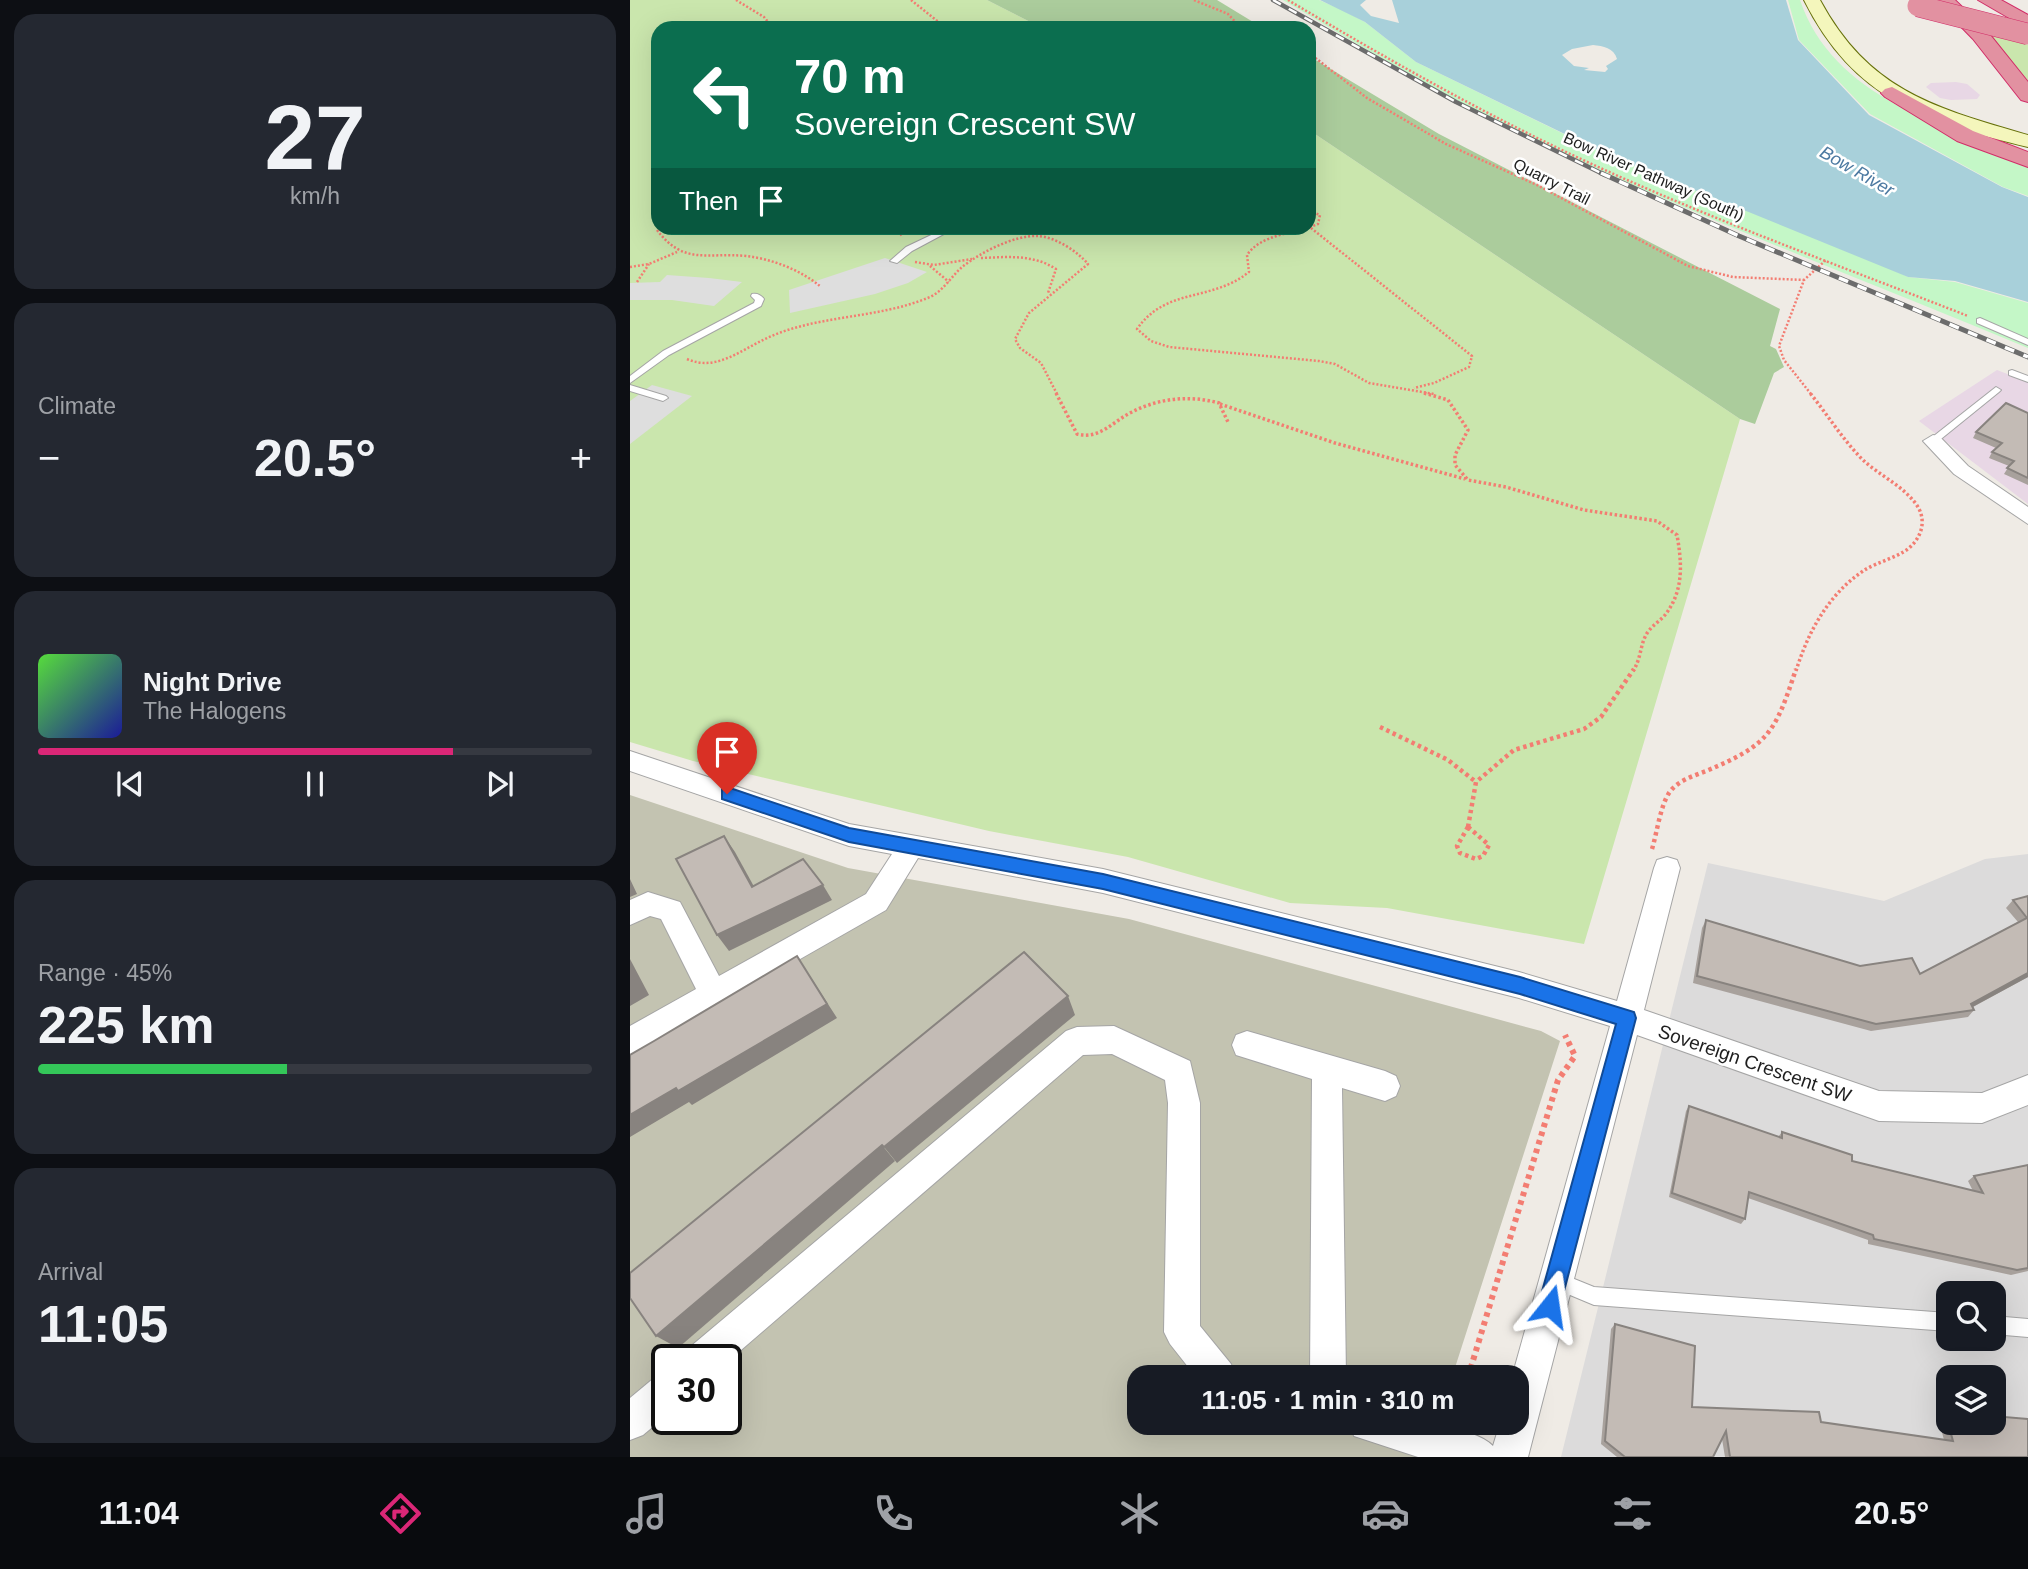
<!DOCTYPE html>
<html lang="en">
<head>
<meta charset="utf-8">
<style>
  :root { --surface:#171b24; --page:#242831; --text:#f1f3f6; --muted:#9ea1a6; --line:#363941; --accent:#db2777 }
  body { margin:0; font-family:Helvetica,sans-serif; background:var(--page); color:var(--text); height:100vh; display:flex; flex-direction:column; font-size:26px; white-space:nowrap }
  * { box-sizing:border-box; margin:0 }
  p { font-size:23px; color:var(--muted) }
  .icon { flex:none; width:38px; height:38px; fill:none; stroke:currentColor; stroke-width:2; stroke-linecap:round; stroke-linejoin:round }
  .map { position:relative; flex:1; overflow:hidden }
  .side { display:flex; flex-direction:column; gap:14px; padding:14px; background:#0d0f14; width:630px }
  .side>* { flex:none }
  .banner { position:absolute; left:21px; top:21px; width:665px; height:214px; border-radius:21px; box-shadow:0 7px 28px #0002; background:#0b6e4f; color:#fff; overflow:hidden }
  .buttons { position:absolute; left:1306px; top:1281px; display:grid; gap:14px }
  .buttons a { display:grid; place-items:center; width:70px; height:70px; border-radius:14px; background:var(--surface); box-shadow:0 7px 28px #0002; font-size:35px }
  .speed { position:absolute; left:21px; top:1344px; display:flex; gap:14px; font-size:35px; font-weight:700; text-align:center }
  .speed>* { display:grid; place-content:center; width:91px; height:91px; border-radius:50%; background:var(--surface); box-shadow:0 7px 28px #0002; line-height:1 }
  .speed .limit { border:4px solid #111; border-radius:10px; background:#fff; color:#111 }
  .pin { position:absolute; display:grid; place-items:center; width:60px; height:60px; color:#fff; margin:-72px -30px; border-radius:50% 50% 50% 0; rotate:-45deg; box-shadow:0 0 7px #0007 }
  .pin .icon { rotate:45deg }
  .me { position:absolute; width:77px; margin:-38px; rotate:15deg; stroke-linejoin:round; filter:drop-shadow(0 0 5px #0008) }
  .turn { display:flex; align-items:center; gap:24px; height:147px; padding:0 28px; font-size:32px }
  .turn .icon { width:91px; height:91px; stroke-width:2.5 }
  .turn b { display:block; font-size:49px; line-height:60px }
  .then { display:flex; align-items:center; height:66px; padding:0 28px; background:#0003; gap:14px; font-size:26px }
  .big { font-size:52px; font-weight:800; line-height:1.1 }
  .side .card { flex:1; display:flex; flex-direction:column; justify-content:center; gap:10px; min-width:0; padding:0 24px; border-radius:21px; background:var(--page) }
  .side .dial { align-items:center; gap:0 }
  .dial b { font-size:91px; line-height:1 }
  .song { display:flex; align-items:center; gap:21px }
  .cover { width:84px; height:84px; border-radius:10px; background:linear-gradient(135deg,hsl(110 70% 55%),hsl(240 70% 35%)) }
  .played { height:7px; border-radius:4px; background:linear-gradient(90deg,var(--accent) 75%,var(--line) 75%) }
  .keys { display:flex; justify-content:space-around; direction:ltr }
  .heat { display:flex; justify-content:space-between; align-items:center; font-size:38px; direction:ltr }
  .charge { height:10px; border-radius:5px; background:linear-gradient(90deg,#34c759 45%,var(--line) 0) }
  .trip { position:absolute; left:497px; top:1365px; width:402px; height:70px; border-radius:21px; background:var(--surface); box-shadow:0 7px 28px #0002; font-weight:800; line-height:70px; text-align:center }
  .tabs { display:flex; height:112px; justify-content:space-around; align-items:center; background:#090b0e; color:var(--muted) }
  .tabs .icon { width:49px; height:49px }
  .tabs .on { color:var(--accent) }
  .tabs b { font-size:32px; color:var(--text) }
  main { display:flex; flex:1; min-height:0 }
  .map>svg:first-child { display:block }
</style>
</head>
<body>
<main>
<section class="side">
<div class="card dial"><b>27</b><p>km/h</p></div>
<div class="card"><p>Climate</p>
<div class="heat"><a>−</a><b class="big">20.5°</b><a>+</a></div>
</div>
<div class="card">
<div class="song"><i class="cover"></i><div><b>Night Drive</b><p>The Halogens</p></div></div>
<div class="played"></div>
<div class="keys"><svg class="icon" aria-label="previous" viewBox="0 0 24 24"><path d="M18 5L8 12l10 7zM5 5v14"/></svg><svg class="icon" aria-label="pause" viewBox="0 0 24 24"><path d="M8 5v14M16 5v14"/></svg><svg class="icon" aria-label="next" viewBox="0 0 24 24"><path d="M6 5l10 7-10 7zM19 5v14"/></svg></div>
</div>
<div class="card"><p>Range · 45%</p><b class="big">225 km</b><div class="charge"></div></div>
<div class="card"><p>Arrival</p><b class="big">11:05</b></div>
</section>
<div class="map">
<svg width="1398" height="1457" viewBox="0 0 1398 1457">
  <rect width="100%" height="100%" fill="#efebe5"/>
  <path fill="#dcdbdb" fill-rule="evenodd" d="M1398,854V1457H931L1078,863L1254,901L1355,859ZM1318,1293H1363V1339H1318ZM1318,1377H1363V1423H1318Z"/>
  <g fill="#e8d7e5">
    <polygon points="1326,82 1337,84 1350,95 1347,99 1321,100 1310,98 1296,87 1301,83"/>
    <polygon points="1367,370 1398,382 1398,504 1289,421"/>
  </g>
  <path fill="#c3c3b1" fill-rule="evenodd" d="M0,795L218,868L499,919L911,1031L930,1041L822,1377H509V1423H808L798,1457H0ZM37,1360H96V1419H37Z"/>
  <g fill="#cae6ad">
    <polygon points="0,0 357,0 412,28 28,28 28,228 679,228 679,130 1110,419 954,944 757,908 660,903 498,857 359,831 63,761 0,742"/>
    <polygon points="1345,25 1371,30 1398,45 1398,89"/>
  </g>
  <g fill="#abcc9c">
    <polygon points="357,0 587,0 633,28 412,28"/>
    <polygon points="679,56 809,134 1150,309 1140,346 1146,349 1154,367 1144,373 1125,424 1110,419 679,130"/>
  </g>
  <g fill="#c4f7c7">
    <path d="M653,0H689L710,9L735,22L786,62L975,154L1257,266L1278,277L1325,282L1398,303V348C1230,278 1058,214 894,135C811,94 732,47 653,0Z"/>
    <path d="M1158,0H1170C1203,98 1312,124 1398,162V196L1373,187L1240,114L1169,40Z"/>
  </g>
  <g fill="#dedede">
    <polygon points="255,258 297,272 278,283 245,294 160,313 159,290"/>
    <polygon points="37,275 79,278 112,282 84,306 42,300 0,300 0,283 30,282"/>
    <polygon points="22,385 62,396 0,444 0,401"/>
  </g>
  <path fill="#a8d0da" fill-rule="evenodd" d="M690,0H736L730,5L741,16L769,23L762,0H1156L1168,40L1239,115L1372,187L1398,197V302L1325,281L1278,277L976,154L786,62L735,22ZM963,45C973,46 984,48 987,59L976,66L978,69L975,72L954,70L959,68L944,66L932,55L942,49Z"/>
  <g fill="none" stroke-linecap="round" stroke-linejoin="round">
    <g stroke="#a5a5a5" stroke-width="2">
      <g id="service">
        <polygon points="316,228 325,228 282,251 267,263 260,261 276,247"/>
        <path d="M122,294C127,293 131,295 134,299L131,306L39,355L0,383V376L33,351L124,303L125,300L121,296Z"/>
        <polygon points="1350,318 1398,339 1398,345 1347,323 1347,319"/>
        <polygon points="1382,370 1398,376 1398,382 1379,375 1379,371"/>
        <polygon points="0,385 36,396 38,398 33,401 0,391"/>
        <polygon points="1366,387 1371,390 1369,392 1306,443 1300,443 1300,439"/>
        <polygon points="927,1272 964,1287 1318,1313 1318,1331 964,1305 921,1287 918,1281 921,1275"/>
        <polygon points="1363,1316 1398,1319 1398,1337 1363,1334"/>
      </g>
    </g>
    <g stroke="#a5a5a5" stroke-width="2">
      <g id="minor">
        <polygon points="1303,435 1310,437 1338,466 1398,507 1398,524 1324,474 1293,441"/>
        <path d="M0,751L219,824L473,869L889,972L987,1001L1024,868L1027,860L1037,857L1047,860L1050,868L1014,1010L1249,1091L1352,1093L1398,1075V1105L1352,1123L1249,1121L1007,1035L898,1457H788L724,1436L719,1423C754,1423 838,1420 863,1446L870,1423H887V1377H882L980,1026L889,998L473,893L288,858L256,910L0,1056V1026L66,989L31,919L20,916L0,925V900L18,892L50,902L89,976L236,894L262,854L219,846L0,771Z"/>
        <polygon points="484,1026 560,1061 570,1103 570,1326 601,1364 606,1377 566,1377 540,1344 534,1332 538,1103 535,1080 482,1054 453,1055 96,1363 96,1360 55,1360 60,1347 436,1031 447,1027"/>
        <polygon points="617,1031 755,1071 766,1076 770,1086 766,1096 755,1101 712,1088 716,1377 680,1377 682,1079 606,1055 602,1045 606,1035"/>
        <polygon points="37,1373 37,1415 13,1435 0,1440 0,1398 24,1378"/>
      </g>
    </g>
    <g stroke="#67710a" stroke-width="2">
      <path id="secondary" d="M1174,0H1190C1239,91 1305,108 1398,135V147C1295,122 1224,100 1174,0Z"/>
    </g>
    <g stroke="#d22d68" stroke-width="2">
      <g id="motorway">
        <polygon points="1305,0 1325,0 1357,31 1398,82 1398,102 1391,100 1343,39"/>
        <polygon points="1348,0 1371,0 1398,15 1398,29"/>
        <polygon points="1262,87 1343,131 1398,152 1398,167 1327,141 1255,97 1251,93 1255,89"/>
      </g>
    </g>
    <g stroke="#f37d72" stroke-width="2.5" stroke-dasharray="2 2" stroke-linecap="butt">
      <polyline points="106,0 134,17 143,28"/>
      <polyline points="281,0 316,28"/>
      <polyline points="564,0 598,14 611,28"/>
      <path d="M658,0C754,57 850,112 951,159C1077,218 1208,265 1338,316"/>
      <polyline points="679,53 737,98 816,144 907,185 1058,266 1103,277 1174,280"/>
      <path d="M679,211L690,215L688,224C666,234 632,233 617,255L619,272C582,302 536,287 507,329L521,341L539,347L689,361L705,364L739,383L804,394"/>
      <polyline points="265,228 273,237"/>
      <polyline points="681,228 842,356 839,367 804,383 784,388"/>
      <path d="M27,230C54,266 78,252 116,256C142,259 171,270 191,287"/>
      <path d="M351,258C377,257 403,254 426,269L418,293"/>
      <polyline points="285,262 304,265 342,259"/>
      <polyline points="300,266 319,282"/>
      <polyline points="0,267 19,264 47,252"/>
      <polyline points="7,282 19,264"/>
      <path d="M57,359C84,371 107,353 131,341C183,314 246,320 300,297C313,291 320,278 331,268C349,253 384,235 408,236C426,237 448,252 458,264L399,313L385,339L390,348L411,363L427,394"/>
      <polyline points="1181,394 1154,360 1149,346 1174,280 1196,260"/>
    </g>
    <g stroke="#f37d72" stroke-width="3.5" stroke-dasharray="2.5 2.5" stroke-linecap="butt">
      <path d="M426,393L447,434C470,440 483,421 502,412C529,398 560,395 589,403L598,422"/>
      <path d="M794,393L818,400L838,430L825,455V465L838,480L876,487L954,510L1027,521L1047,535C1052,563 1054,591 1035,615C1030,621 1020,627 1016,635C1010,646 1011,659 1003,671"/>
      <polyline points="590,404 705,443 835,479"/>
      <path d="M1166,671C1178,632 1198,595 1233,571C1248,561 1273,557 1284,543C1294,531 1295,516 1286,504C1273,486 1249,475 1233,460C1213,440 1197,414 1180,393"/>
    </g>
    <g stroke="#f37d72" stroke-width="4.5" stroke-dasharray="3.5 3.5" stroke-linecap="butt">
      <polyline points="750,727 818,760 846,782"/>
      <polygon points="838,827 859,845 853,856 846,859 830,853 827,846"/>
      <polyline points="838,827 846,782 884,750 954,729 971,717 1004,669"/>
      <path d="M1022,849C1027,833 1030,807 1039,793C1047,781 1063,776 1076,771C1139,745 1145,733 1166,669"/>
    </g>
    <polyline stroke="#f37d72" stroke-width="6" stroke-dasharray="4.5 4.5" stroke-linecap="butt" points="838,1377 928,1080 945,1056 935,1035"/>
    <use href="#service" fill="#fff" fill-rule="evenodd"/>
    <use href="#minor" fill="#fff" fill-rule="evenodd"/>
    <use href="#secondary" fill="#f4f6bc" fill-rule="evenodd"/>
    <use href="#motorway" fill="#e291a1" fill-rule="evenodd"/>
    <g stroke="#6c6c6c" stroke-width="4.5">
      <polyline id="rail-far1" points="643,0 826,102 975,175"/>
    </g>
    <g stroke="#6c6c6c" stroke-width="5">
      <polyline id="rail" points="971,173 1109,236 1398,357"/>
    </g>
    <use href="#rail-far1" stroke="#fff" stroke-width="2.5" stroke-dasharray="9" stroke-linecap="butt"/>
    <use href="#rail" stroke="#fff" stroke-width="3.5" stroke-dasharray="10" stroke-linecap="butt"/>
    <g stroke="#d22d68" stroke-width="22" stroke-linecap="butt">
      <polyline id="motorway-bridge" points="1288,6 1398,34"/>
    </g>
    <use href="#motorway-bridge" stroke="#e291a1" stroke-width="21"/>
  </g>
  <g fill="#a8a19c">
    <polygon points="1398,413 1398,485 1374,474 1379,466 1359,458 1362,452 1366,448 1343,438 1346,432"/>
    <polygon points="1398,896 1398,977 1343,1007 1344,1010 1338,1017 1241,1031 1063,983 1072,928 1076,920 1230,966 1290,974 1388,922 1376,908 1383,900"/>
    <polygon points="1059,1106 1148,1137 1152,1132 1222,1161 1343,1191 1338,1181 1344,1176 1398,1165 1398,1271 1381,1275 1238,1244 1238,1240 1118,1198 1115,1219 1111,1224 1039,1197 1056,1111"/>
    <polygon points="985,1324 1062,1407 1191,1422 1314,1440 1308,1417 1316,1413 1398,1457 1095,1457 1092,1439 1083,1457 987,1457 971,1444 981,1329"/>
  </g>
  <g fill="#88837f">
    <polygon points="94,836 105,852 133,903 122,887"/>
    <polygon points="0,879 7,894 0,897"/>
    <polygon points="193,885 202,900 99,951 87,935"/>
    <polygon points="167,956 207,1018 62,1105 59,1102 0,1137 0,1115"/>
    <polygon points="0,959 19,995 0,1006"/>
    <polygon points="1398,973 1398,977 1335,1011 1341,1004"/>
    <polygon points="438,996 445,1015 267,1163 254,1147"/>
    <polygon points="252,1145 265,1161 48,1348 26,1336"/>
  </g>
  <g fill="#c3bbb5" stroke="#88837f" stroke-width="2">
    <polygon points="1376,403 1398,413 1398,478 1377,468 1384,461 1362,452 1372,443 1346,432"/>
    <polygon points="94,836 122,887 173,859 193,885 87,935 46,859"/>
    <polygon points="1398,896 1398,973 1341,1004 1344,1010 1246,1024 1067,976 1076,920 1230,966 1282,958 1290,974 1397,918 1383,900"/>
    <polygon points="394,952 438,996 254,1147 252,1145 26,1336 0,1298 0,1273"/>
    <polygon points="167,956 197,1004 48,1091 46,1088 0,1115 0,1055 24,1041"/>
    <polygon points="1059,1106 1152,1138 1152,1132 1222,1155 1222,1161 1353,1193 1344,1176 1398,1165 1398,1268 1387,1270 1244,1239 1243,1235 1119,1192 1115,1219 1042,1193"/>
    <polygon points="985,1324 1065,1346 1062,1407 1189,1412 1191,1422 1323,1441 1318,1423 1363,1423 1363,1416 1398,1419 1398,1457 1100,1457 1096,1431 1083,1457 995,1457 975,1441"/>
  </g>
  <polygon fill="#1a73e8" stroke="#114b97" stroke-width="2" points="97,787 219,828 473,874 890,977 1004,1012 1006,1018 928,1314 920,1317 912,1314 908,1306 986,1024 890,994 473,889 219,842 92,799 92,789"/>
  <g text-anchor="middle" stroke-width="5" stroke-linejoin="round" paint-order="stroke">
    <g font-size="16" fill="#1e1e1e" stroke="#fff">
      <text transform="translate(1024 176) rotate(24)" y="6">Bow River Pathway (South)</text>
      <text transform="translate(922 181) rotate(27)" y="6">Quarry Trail</text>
    </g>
    <g font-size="18" font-style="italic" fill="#4c79a1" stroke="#fff">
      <text transform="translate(1227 171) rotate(30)" y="6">Bow River</text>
    </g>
    <g font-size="19" fill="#1e1e1e" stroke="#fff">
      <text transform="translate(1125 1063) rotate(19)" y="7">Sovereign Crescent SW</text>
    </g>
  </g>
</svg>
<div class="buttons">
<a><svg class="icon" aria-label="search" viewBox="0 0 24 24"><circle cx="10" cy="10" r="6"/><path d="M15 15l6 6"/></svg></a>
<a><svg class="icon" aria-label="layers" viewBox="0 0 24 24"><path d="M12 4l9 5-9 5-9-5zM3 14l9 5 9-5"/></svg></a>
</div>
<div class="speed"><div class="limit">30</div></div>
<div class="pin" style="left:97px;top:794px;background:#d93025"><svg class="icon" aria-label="arrive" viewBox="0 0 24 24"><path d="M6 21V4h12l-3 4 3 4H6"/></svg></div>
<svg class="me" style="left:920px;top:1306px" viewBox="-20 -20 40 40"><path d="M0-17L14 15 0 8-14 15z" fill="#1a73e8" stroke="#fff" stroke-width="4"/></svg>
<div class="trip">11:05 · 1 min · 310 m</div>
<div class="banner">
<div class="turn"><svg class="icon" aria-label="left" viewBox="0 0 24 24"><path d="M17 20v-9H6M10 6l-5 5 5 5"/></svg><div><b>70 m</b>Sovereign Crescent SW</div></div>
<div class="then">Then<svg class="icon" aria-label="arrive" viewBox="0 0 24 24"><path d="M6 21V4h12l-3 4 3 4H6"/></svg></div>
</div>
</div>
</main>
<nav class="tabs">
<b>11:04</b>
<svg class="icon on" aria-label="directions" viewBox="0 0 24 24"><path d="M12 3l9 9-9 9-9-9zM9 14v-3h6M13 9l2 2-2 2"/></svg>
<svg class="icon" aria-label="music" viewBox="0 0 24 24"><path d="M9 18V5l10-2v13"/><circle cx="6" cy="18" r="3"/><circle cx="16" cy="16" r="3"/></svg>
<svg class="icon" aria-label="phone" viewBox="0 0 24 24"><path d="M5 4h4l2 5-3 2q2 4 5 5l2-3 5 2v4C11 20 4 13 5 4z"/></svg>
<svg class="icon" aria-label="climate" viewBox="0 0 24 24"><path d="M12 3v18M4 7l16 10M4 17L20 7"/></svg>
<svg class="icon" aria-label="car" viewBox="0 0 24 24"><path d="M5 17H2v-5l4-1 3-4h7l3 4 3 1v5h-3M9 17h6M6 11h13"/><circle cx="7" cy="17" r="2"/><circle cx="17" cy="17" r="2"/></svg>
<svg class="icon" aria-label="filters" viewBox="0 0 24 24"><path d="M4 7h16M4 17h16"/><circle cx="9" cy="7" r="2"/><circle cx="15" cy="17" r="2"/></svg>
<b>20.5°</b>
</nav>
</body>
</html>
